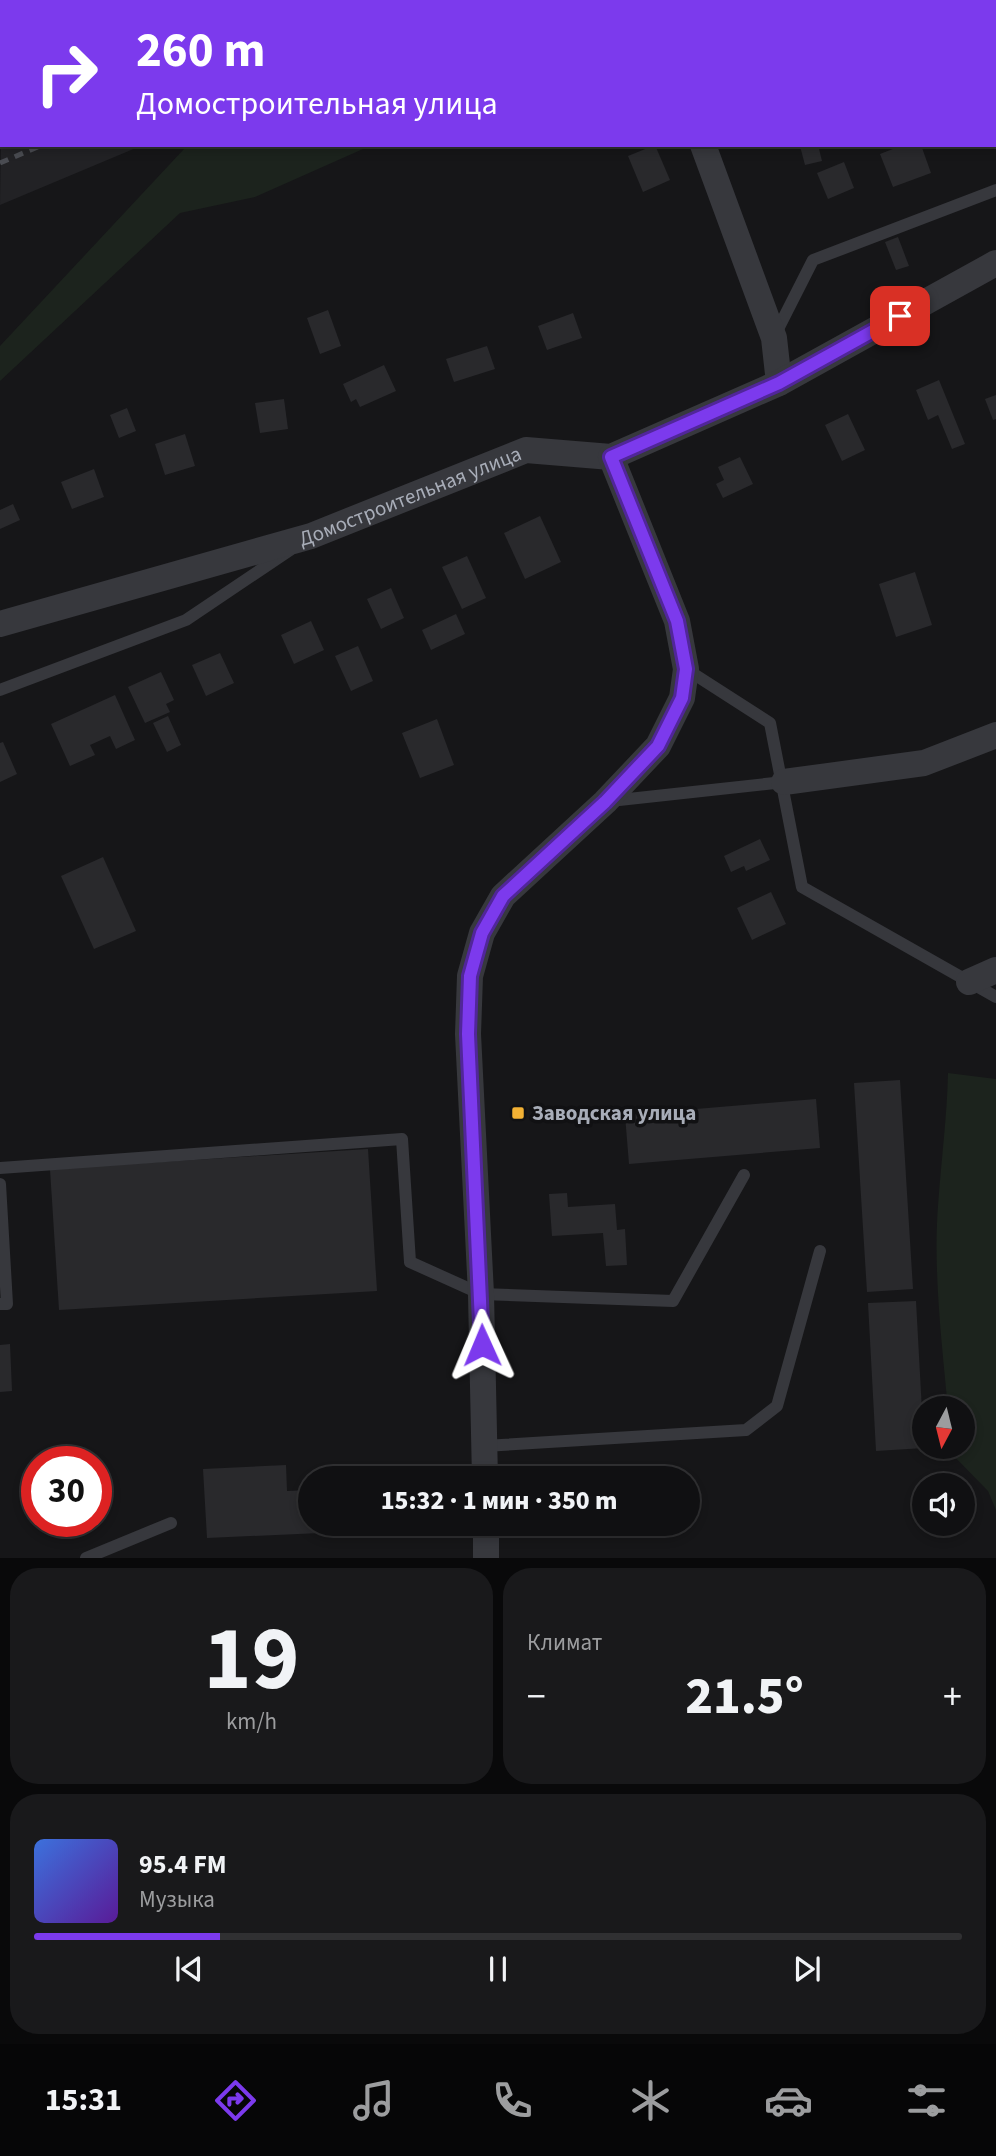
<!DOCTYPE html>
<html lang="ru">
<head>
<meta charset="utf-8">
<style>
  :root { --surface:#101012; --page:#19191b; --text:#f1f3f6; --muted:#9c9d9f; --line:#303032; --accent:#7c3aed }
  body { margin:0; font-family:"Source Sans 3",sans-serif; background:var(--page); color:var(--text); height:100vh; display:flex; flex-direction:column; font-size:26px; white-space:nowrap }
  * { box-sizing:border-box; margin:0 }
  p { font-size:23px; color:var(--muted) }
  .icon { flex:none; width:38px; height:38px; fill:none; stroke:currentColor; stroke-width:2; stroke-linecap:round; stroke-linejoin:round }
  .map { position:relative; height:1558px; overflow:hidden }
  .drawer { display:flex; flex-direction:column; gap:10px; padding:10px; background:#09090a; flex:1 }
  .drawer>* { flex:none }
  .top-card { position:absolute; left:0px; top:0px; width:998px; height:147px; box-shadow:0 4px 10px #0003,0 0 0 2px var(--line); background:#7c3aed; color:#fff; overflow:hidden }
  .needle { width:46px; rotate:187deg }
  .fabs { position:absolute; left:912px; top:1396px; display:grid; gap:14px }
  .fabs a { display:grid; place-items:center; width:63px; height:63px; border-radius:50%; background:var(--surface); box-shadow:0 4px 10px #0003,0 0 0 2px var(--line); font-size:35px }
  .speed { position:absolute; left:21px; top:1446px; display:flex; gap:14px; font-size:35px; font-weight:700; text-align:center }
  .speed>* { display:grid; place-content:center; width:91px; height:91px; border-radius:50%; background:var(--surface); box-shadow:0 4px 10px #0003,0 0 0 2px var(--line); line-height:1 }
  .speed .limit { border:10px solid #d22; background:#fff; color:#111 }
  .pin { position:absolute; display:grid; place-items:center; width:60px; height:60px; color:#fff; margin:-30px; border-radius:14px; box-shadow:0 4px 10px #0006 }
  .me { position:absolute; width:77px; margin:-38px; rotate:359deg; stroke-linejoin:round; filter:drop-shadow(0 0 5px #0008) }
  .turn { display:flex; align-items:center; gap:24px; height:147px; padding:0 21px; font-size:32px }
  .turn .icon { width:91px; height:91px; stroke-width:2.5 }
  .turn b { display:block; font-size:49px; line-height:60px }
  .big { font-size:52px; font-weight:800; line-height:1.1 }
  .drawer .tile { flex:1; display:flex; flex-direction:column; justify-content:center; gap:10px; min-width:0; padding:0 24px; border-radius:28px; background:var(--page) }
  .drawer .dial { align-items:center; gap:0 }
  .dial b { font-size:91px; line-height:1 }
  .song { display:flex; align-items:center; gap:21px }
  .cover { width:84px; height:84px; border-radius:10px; background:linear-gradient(135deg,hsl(220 70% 55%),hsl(270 70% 35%)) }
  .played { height:7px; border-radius:4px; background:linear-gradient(90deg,var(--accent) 20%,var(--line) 20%) }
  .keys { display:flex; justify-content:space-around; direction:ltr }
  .heat { display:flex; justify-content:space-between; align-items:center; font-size:38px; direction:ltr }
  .drawer .tiles { flex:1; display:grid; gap:10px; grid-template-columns:1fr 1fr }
  .tile:last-child { grid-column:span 2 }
  .trip { position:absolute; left:298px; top:1466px; width:402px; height:70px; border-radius:35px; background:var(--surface); box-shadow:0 4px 10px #0003,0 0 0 2px var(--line); font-weight:800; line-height:70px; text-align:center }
  .tabs { display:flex; height:112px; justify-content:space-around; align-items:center; background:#060607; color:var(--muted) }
  .tabs .icon { width:49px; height:49px }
  .tabs .on { color:var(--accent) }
  .tabs b { font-size:32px; color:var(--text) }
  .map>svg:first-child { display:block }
</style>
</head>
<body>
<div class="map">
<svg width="996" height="1558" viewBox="0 0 996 1558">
  <rect width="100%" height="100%" fill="#161618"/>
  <g fill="#222225">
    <polygon points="156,0 491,0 152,2"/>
    <polygon points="2,63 2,145 143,145 0,205"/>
  </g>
  <g fill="#1c231d">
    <polygon points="192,145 372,145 255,197 180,213 0,381 0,346 184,149"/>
    <path d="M948,1073L996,1079V1510L988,1491L952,1454L951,1447H962V1409H948C942,1345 933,1270 938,1206C941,1161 947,1118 948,1073Z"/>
  </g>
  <g fill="#29292c">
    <polygon points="655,145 670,180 643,192 628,156"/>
    <polygon points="818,145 822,161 805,165 800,146"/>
    <polygon points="903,145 921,145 931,173 893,187 880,154"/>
    <polygon points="844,162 854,188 828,199 817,173"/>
    <polygon points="898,237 909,266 896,270 885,242"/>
    <polygon points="328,310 341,346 320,354 307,318"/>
    <polygon points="573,313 582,338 547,350 538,326"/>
    <polygon points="487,346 495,369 454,382 446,359"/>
    <polygon points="384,365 396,391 360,407 356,399 351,402 343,384"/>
    <polygon points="939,380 965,444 952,449 938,415 928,420 916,390"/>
    <polygon points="996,395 996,419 993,420 985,399"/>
    <polygon points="284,399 288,429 260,433 255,403"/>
    <polygon points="127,408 136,431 119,438 110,415"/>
    <polygon points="848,414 865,450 842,461 825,425"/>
    <polygon points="185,434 195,466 165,475 155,444"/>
    <polygon points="740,457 753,484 723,498 716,484 724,480 718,467"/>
    <polygon points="94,469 104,497 72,509 61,482"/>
    <polygon points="13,504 20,520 0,529 0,510"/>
    <polygon points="540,516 561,562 525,579 504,533"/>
    <polygon points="467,556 486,598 462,609 442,567"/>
    <polygon points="915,572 932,625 896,637 879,584"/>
    <polygon points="391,588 404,618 381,629 367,599"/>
    <polygon points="456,614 465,634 431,650 422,630"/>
    <polygon points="311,621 324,650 294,664 281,635"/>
    <polygon points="358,646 373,681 351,691 335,656"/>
    <polygon points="220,653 234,683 206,696 192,665"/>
    <polygon points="161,672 174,700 166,704 170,712 145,723 128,687"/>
    <polygon points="115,695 135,740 116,749 110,736 90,745 95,755 70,766 51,724"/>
    <polygon points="168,716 181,745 167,752 153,723"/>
    <polygon points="437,719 454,765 420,778 402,733"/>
    <polygon points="3,742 17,774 0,782 0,743"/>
    <polygon points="760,839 770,860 746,871 744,866 731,872 724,856"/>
    <polygon points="103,857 136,931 94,949 61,876"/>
    <polygon points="771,892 786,924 752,940 737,908"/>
    <polygon points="900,1080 913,1289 867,1292 854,1083"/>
    <polygon points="816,1099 820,1148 629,1164 625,1115"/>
    <polygon points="368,1149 377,1291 59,1310 50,1169"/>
    <polygon points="567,1193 568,1207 615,1204 617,1230 625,1229 627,1265 606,1266 603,1233 552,1236 549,1194"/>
    <polygon points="916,1301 924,1448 876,1451 868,1303"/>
    <polygon points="10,1344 12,1391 0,1392 0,1345"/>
    <polygon points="286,1465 287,1491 310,1490 310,1524 341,1524 342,1532 207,1538 203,1469"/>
  </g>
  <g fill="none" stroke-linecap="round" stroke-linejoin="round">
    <g stroke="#37383d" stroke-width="12">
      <polyline points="775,335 813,260 996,190"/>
      <polyline points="686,669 770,723 802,887 996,997"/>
      <polyline points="0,690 186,620 290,550"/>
      <polyline points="610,801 784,782"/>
      <polyline points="0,1168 402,1139 410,1262 481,1294 673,1301 744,1175"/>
      <polyline points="0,1184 7,1304 0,1304"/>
      <polyline points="484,1446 746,1430 777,1406 820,1251"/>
      <polyline points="86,1558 171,1523"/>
    </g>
    <g stroke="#37383d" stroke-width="26">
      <polyline points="815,2 819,0"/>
      <polyline points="703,145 774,338 779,383"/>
      <path id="s1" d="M0,624L311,536L526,450L611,457L779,383L996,263"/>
      <polyline points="784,782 924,763 996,735"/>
      <polyline points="969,982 996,970"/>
      <polyline points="485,1479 481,1294 468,1034 470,976 482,933 503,896 605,802 658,746 682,698 686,669 677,621 611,457"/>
      <polyline points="486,1524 486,1558"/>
    </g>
    <g stroke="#4a4c52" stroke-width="5" stroke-dasharray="9 7" stroke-linecap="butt">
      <polyline points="318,2 322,0"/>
      <polyline points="384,2 388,0"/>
      <polyline points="0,135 2,135"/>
      <polyline points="0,163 42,145"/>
    </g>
  </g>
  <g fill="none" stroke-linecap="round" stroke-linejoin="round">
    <g stroke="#51269a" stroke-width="18">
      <polyline id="route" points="482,1345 468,1034 470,976 482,933 503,896 605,802 658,746 682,698 686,669 677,621 611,457 779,383 900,316"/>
    </g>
    <use href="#route" stroke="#7c3aed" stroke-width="12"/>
  </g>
  <rect fill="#f2b134" stroke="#111113" stroke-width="2.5" x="511" y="1106" width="14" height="14" rx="3.5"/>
  <g text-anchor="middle" stroke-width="7" stroke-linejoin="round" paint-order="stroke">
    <g font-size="21" fill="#a8adb8" stroke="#111113">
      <text dy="7" stroke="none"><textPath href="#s1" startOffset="430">Домостроительная улица</textPath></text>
    </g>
    <g font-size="21" font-weight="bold" fill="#a8adb8" stroke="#111113" text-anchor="start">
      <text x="532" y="1120">Заводская улица</text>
    </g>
  </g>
</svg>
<div class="fabs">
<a><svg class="needle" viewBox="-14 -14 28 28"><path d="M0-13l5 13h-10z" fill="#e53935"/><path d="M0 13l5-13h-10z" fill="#9c9d9f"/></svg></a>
<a><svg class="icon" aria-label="sound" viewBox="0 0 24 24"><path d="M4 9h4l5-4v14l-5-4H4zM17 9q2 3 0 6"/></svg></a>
</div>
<div class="speed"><div class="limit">30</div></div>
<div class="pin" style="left:900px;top:316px;background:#d93025"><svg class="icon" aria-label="arrive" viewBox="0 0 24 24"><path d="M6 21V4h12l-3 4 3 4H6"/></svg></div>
<svg class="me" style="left:482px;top:1345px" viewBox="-20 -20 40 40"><path d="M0-17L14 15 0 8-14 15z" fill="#7c3aed" stroke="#fff" stroke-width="4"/></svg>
<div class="trip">15:32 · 1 мин · 350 m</div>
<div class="top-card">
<div class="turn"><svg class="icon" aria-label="right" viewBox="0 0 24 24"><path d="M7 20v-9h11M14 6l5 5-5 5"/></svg><div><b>260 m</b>Домостроительная улица</div></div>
</div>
</div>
<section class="drawer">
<div class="tiles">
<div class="tile dial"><b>19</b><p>km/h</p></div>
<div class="tile"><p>Климат</p>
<div class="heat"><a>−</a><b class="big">21.5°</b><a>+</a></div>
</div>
<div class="tile">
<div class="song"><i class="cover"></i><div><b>95.4 FM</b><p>Музыка</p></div></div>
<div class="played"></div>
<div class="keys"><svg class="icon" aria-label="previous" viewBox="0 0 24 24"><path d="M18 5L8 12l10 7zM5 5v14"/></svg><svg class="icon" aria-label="pause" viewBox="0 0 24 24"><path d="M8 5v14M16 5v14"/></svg><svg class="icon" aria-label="next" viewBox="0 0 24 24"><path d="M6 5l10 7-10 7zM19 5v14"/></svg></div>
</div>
</div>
</section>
<nav class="tabs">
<b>15:31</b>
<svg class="icon on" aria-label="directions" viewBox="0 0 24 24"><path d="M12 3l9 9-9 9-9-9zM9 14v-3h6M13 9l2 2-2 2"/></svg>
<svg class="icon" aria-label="music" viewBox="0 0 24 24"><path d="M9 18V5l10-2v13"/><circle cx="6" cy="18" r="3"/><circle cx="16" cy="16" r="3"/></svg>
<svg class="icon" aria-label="phone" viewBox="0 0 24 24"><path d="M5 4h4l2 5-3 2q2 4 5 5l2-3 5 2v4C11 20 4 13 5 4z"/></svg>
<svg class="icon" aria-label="climate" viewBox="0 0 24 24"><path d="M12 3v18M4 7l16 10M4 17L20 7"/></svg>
<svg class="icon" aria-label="car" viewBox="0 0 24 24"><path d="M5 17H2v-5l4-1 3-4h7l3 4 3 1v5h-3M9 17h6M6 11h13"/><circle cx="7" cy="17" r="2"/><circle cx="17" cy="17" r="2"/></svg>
<svg class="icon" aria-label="filters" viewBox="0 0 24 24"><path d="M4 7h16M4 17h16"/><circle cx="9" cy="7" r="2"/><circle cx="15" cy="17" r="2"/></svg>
</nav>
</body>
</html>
